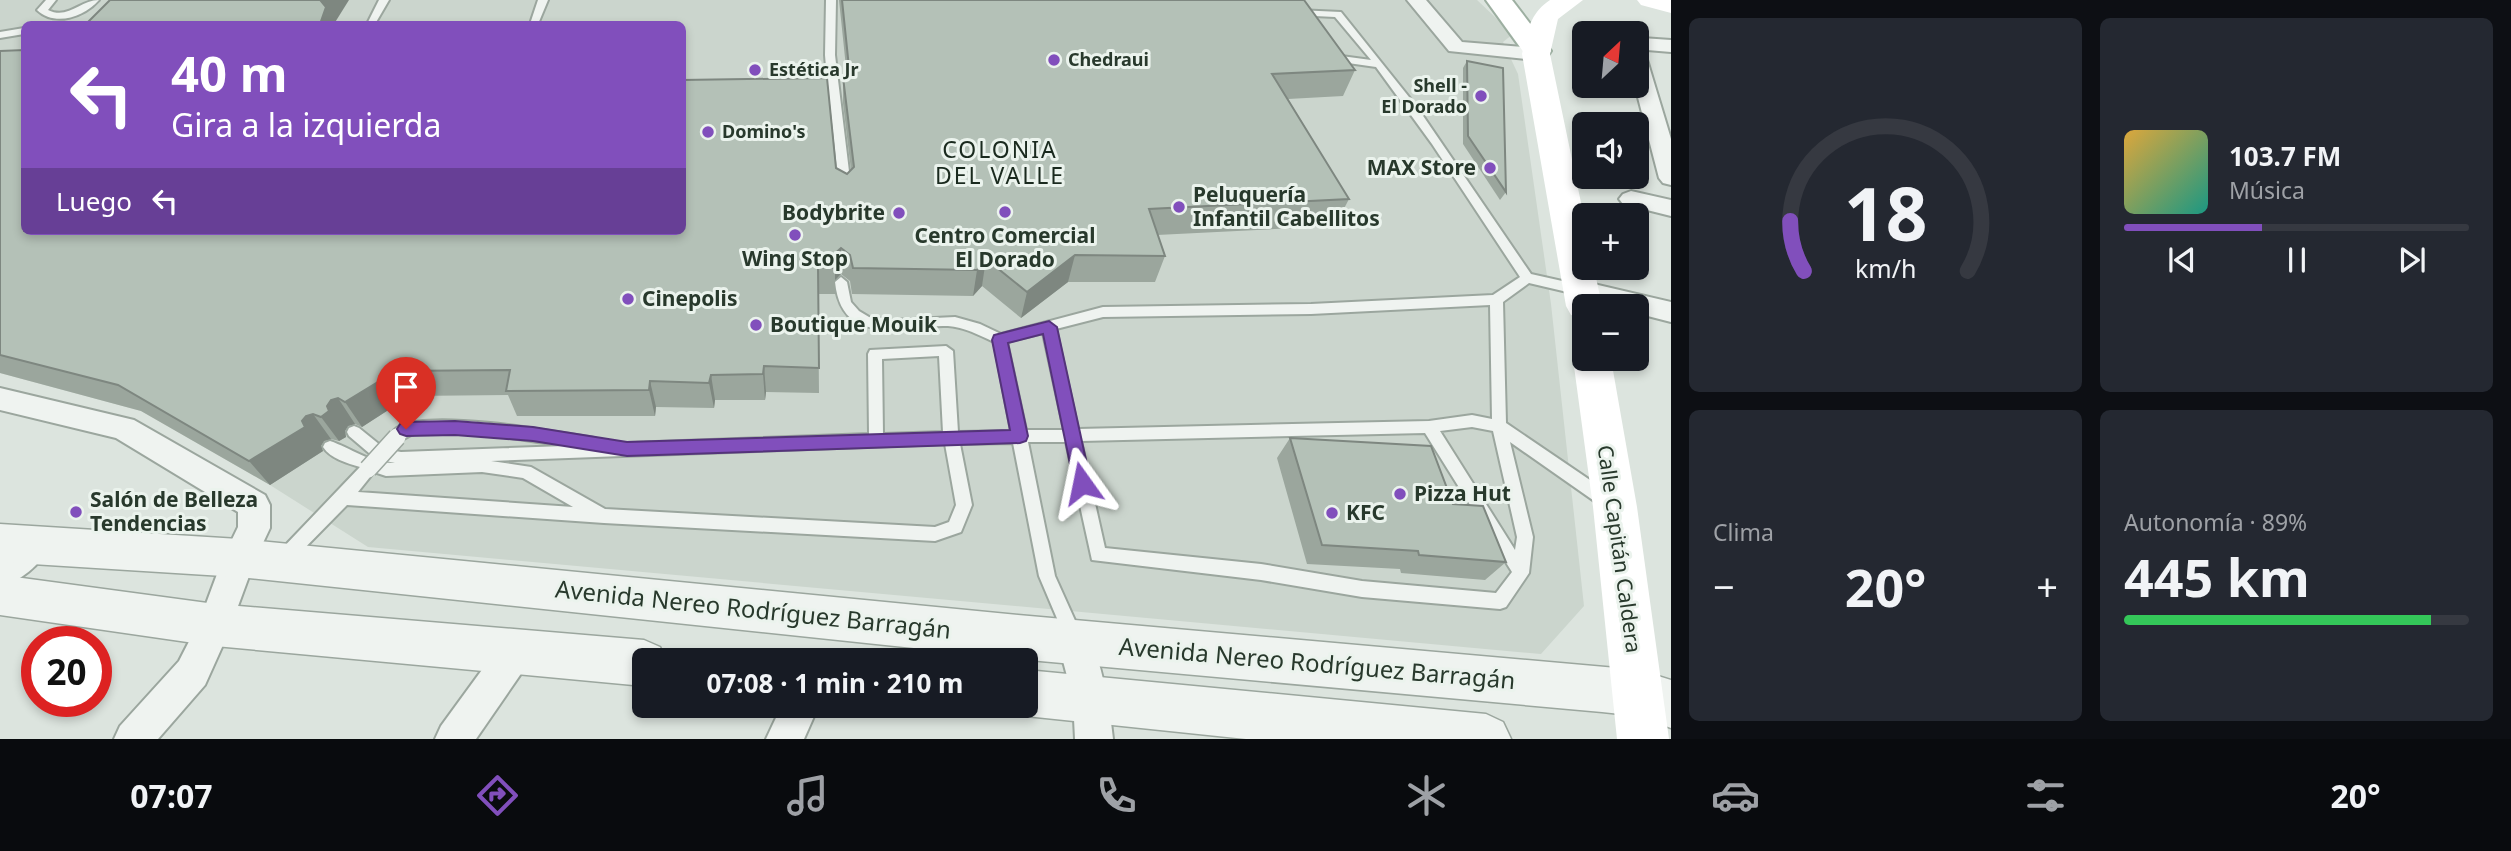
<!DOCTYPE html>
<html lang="es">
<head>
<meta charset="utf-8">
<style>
  :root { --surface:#171b24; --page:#242831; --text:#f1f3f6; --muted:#9ea1a6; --line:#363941; --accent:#814fbc }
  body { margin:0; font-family:"Noto Sans",sans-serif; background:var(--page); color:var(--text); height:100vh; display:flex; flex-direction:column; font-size:26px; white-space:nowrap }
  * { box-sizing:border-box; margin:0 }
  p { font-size:23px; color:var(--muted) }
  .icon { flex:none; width:38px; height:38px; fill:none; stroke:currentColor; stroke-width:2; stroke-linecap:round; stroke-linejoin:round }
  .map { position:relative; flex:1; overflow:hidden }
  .side { display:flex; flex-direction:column; gap:18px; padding:18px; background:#0d0f14; width:840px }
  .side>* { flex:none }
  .guide { position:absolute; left:21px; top:21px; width:665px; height:214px; border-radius:10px; box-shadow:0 4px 10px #0003; background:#814fbc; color:#fff; overflow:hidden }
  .needle { width:46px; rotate:26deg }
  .buttons { position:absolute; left:1572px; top:21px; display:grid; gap:14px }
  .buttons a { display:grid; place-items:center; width:77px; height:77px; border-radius:10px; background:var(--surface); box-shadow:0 4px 10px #0003; font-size:35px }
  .speed { position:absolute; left:21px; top:626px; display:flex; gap:14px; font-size:35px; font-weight:700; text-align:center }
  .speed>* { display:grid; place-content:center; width:91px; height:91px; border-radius:50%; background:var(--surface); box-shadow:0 4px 10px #0003; line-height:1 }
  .speed .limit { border:10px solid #d22; background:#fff; color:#111 }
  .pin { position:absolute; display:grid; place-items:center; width:60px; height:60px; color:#fff; margin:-72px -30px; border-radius:50% 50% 50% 0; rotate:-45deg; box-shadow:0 0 7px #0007 }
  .pin .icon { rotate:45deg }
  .me { position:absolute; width:77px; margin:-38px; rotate:348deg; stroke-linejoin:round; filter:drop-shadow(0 0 5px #0008) }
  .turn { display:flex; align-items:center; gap:24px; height:147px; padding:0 35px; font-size:32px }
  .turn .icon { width:91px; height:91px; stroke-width:2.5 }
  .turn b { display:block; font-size:49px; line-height:60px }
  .then { display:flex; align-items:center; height:66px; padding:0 35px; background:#0003; gap:14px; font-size:26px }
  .big { font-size:52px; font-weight:700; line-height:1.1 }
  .side .widget { flex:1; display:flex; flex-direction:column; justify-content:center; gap:10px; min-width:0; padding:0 24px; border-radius:10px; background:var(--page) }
  .side .dial { align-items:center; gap:0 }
  .dial svg { height:182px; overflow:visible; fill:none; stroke:var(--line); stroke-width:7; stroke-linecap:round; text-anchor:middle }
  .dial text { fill:var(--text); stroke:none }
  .song { display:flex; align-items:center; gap:21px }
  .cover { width:84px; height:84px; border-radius:10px; background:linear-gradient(135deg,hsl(40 70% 55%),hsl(170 70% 35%)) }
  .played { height:7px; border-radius:4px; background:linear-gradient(90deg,var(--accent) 40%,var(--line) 40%) }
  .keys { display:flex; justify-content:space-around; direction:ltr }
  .heat { display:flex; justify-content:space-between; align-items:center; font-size:38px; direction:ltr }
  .charge { height:10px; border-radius:5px; background:linear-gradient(90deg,#34c759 89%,var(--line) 0) }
  .side .tiles { flex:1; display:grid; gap:18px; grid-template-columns:repeat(2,1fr) }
  .trip { position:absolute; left:632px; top:648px; width:406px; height:70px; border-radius:10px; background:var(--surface); box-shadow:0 4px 10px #0003; font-weight:700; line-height:70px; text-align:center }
  .menu { display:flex; height:112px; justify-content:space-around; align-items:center; background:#090b0e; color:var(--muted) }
  .menu .icon { width:49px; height:49px }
  .menu .on { color:var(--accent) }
  .menu b { font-size:32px; color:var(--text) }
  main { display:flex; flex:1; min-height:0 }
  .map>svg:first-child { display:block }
</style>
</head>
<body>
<main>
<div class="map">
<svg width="1671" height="739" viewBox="0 0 1671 739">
  <rect width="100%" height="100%" fill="#dce4de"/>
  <path fill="#cbd5cd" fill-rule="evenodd" d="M0,0H1477L1513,34L1503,42L1518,74L1551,304L1584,606L1541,654L368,547L270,485L141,411L0,373ZM24,24H682V231H24Z"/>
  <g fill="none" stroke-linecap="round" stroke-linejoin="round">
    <g stroke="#9ba69e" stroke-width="4">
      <g id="service">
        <path d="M46,0H56L48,10C68,20 80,0 99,0C84,17 55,27 37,10Z"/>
        <polygon points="379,0 389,0 375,24 367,24"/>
        <polygon points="538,0 548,0 538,24 530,24"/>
        <polygon points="826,0 836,0 835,55 851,188 845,192 839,188 828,85 810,85 805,82 810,79 827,79 825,55"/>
        <path d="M1297,10L1341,12L1417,107L1531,274L1580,285L1586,290L1580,295L1529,283L1503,302L1506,423L1612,495L1614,500L1612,505L1606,507L1600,505L1510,442L1533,537L1529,573L1506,607L1500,609L1362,597L1261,580L1092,560L1066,442H1028L1055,576L1082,636L1079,642L1073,644L1067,642L1039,576L1013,443L960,444L972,505L961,532L935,541L604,523L347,505L289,564L283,566L277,564L275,559L277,554L360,467C347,463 331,459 323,447L325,443L330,441C351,448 371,464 395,463L376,459L349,436L347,432L349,428L354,426L359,428L385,449L401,452L565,446C531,441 440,425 411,435C405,437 403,441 397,443L392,441L390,437C392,432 395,428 400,426C436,410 552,431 594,438L599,440L601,444L869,434L868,354L870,350L946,346L953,351L958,432L1011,431L994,342C979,335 964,327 948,326C903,324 842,349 835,282L841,277L847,282L851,302L859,311L869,317L892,320L955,317L980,324L1001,334L1103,307L1311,304L1493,295L1520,277L1432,144L1376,67L1334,61L1329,58L1334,55L1371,60L1335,17L1294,15L1292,13ZM1490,305L1492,419L1472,415L1429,421L1078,429L1056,329L1103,317L1311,314ZM1043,333L1064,430H1026L1007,342ZM939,356L943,432L883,434L882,359ZM1472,427L1493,431L1517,537L1515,550L1440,431ZM1425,433L1512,572L1496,593L1362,581L1261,564L1105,548L1081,441ZM945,444L956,505L949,522L935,527L605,509L531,467L491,461ZM374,472L386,476L482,472L523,478L573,507L358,492Z"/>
        <polygon points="24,28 24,34 0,38 0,32"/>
      </g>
    </g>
    <g stroke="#9ba69e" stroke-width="4">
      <g id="minor">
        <polygon points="1407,0 1426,0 1462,42 1536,48 1543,50 1546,54 1543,58 1536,60 1449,51"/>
        <polygon points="1642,38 1671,40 1671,52 1647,50 1645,53 1671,139 1671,185 1663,183 1659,178 1635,86 1636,39"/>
        <polygon points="1631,191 1671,200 1671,216 1623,204 1619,199 1623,194"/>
        <polygon points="1581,281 1671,302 1671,322 1636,313 1636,306 1609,306 1572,297 1568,290 1572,283"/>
        <polygon points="0,388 134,420 265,495 270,505 270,528 255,560 227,636 205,685 158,739 114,739 120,726 179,661 200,620 223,558 238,527 238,512 116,438 0,410"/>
        <path d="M33,533L44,537L49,547C41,565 19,581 0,588V553L22,537Z"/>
        <path d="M1075,625L1087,630C1102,665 1109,701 1113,739H1075L1073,699L1058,642L1063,630Z"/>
        <polygon points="515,636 527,641 533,653 527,665 476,739 435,739 441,726 503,641"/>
        <polygon points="782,705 819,705 804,739 766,739"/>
      </g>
    </g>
    <g stroke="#9ba69e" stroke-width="3">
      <g id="tertiary">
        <polygon points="0,524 239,539 1018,615 1639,670 1671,680 1671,728 1639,716 1602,712 1018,659 239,577 0,562"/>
        <polygon points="0,575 215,604 644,640 660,647 666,660 644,660 644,686 215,646 0,615"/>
        <polygon points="1026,670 1486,714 1503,722 1511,739 1246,739 1026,716 1009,710 1007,705 1026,705"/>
      </g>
    </g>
    <g stroke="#9dafa1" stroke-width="4">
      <polygon id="primary" points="1486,0 1512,0 1551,51 1547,57 1537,59 1527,57"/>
    </g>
    <use href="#service" fill="#eff3f0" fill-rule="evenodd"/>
    <use href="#minor" fill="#eff3f0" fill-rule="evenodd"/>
    <use href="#tertiary" fill="#eff3f0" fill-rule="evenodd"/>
    <g fill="#fff" fill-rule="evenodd">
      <path d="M1550,0H1583L1558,19L1550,54L1584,217V268H1594L1602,306H1584V319L1571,315L1566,306L1522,54C1527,32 1530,13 1550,0Z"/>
      <polygon points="1637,0 1671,0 1671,13 1641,5"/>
      <polygon points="1584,347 1584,359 1611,359 1637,507 1669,739 1617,739 1593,507 1573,359 1579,349"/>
    </g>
    <use href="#primary" fill="#fff" fill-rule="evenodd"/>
    <g stroke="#9ba69e" stroke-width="20" stroke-linecap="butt">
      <polyline id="service-bridge" points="368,469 397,437"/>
    </g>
    <use href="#service-bridge" stroke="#eff3f0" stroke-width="17"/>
  </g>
  <g fill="#9ba69d">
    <polygon points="839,0 1304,0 1355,70 1343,96 1288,99 1349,199 1335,226 1157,235 1165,256 1155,282 1068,282 1021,318 982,286 973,296 852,294 850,281 841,274 835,280 835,294 818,294 819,393 766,392 765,400 715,400 714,408 656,407 655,416 517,416 508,395 410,396 362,427 355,424 348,426 345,431 346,437 339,441 331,439 324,441 321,446 323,451 270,485 141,411 0,373 0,51 24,231 836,168 847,174 851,170 843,103 843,77 847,77"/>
    <polygon points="1467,61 1506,192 1500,200 1463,144 1463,68"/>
    <polygon points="1290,438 1453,504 1506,562 1485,580 1401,573 1400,569 1307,564 1277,458"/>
  </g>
  <g fill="#7e8780">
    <polygon points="322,0 349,0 334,24 320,24"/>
    <polygon points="841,248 841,274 835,280 835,268 832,256"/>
    <polygon points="1075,255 1068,282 1021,318 1027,292"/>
    <polygon points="986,259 982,286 973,296 977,270"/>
    <polygon points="764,366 766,392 765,400 763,374"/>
    <polygon points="396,371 410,396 362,427 345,402"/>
    <polygon points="711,375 715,400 714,408 709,383"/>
    <polygon points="650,381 656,407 655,416 649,390"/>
    <polygon points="338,398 355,424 348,426 345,431 346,437 339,441 321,417 331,400"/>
    <polygon points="313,414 331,439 324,441 321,446 323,451 270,485 249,461 302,421 306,416"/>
  </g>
  <g fill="#b4c1b7" stroke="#7e8780" stroke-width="2">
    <polygon points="110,0 322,0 321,1 326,7 320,24 86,24"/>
    <polygon points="842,0 1304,0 1355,70 1272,74 1349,199 1149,209 1165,256 1075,255 1027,292 986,259 977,270 853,268 850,255 841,248 832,256 835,268 818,267 819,368 764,366 763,374 711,375 709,383 650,381 649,390 506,391 510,370 396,371 345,402 338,398 331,400 327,406 329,411 321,417 313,414 306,416 302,421 305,427 249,461 118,385 0,355 0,51 24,50 24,231 682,231 682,80 827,78 836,168 847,174 854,167 843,77 850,77"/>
    <polygon points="1467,61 1503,68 1506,192 1468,136"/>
    <polygon points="1290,438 1431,446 1453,504 1483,506 1506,562 1419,555 1418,551 1322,545"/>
  </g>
  <polygon fill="#814fbc" stroke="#54337a" stroke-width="2" points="1049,321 1057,327 1091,483 1089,489 1082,491 1076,489 1074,483 1043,334 1008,343 1028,436 1026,441 1020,443 627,456 533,441 455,435 406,436 400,434 397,429 400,424 406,422 455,421 533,427 627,442 1010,430 992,340 994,335"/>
  <g fill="#814fbc" stroke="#ebf3ed" stroke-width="2.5">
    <circle cx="1054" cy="60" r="7"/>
    <circle cx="755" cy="70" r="7"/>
    <circle cx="1481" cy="96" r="7"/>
    <circle cx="708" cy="132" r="7"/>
    <circle cx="1490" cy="168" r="7"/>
    <circle cx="1179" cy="207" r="7"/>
    <circle cx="1005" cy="212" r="7"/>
    <circle cx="899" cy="213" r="7"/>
    <circle cx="795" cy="235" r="7"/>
    <circle cx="628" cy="299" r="7"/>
    <circle cx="756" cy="325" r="7"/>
    <circle cx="1400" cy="494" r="7"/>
    <circle cx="76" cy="512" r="7"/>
    <circle cx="1332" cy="513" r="7"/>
  </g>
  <g text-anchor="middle" stroke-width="6" stroke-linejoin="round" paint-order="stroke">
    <g font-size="18" font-weight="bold" fill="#28392c" stroke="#ebf3ed" text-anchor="start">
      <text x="1068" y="66">Chedraui</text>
      <text x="769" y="76">Estética Jr</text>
      <text x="1467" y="92" text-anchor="end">Shell -<tspan x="1467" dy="21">El Dorado</tspan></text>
      <text x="722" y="138">Domino's</text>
    </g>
    <g font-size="21" font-weight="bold" fill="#28392c" stroke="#ebf3ed" text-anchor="start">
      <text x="1476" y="175" text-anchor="end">MAX Store</text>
      <text x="1193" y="202">Peluquería<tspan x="1193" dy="24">Infantil Cabellitos</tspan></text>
      <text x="885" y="220" text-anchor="end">Bodybrite</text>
      <text x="1005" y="243" text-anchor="middle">Centro Comercial<tspan x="1005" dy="24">El Dorado</tspan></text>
      <text x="795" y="266" text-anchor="middle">Wing Stop</text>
      <text x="642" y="306">Cinepolis</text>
      <text x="770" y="332">Boutique Mouik</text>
      <text x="1414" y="501">Pizza Hut</text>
      <text x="90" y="507">Salón de Belleza<tspan x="90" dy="24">Tendencias</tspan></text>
      <text x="1346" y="520">KFC</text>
    </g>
    <g font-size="21" fill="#28392c" stroke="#ebf3ed">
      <text transform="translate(1619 549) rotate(82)" y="7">Calle Capitán Caldera</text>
    </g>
    <g font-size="23" letter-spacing="2" fill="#1a2a1e" stroke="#ebf3ed">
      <text x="1000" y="158">COLONIA<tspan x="1000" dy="26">DEL VALLE</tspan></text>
    </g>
    <g font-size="24" fill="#28392c" stroke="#ebf3ed">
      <text transform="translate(753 610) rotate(6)" y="8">Avenida Nereo Rodríguez Barragán</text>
      <text transform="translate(1317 664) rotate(5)" y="8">Avenida Nereo Rodríguez Barragán</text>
    </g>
  </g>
</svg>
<div class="buttons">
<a><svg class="needle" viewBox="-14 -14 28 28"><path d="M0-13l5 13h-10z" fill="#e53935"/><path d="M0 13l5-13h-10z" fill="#9ea1a6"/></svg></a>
<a><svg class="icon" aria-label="sound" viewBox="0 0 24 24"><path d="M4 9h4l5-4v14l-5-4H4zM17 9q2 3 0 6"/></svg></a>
<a>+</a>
<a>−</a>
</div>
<div class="speed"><div class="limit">20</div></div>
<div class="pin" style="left:406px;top:429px;background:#d93025"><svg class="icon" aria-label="arrive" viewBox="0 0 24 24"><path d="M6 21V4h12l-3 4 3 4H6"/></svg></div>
<svg class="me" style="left:1082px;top:483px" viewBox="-20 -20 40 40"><path d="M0-17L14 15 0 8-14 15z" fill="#814fbc" stroke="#fff" stroke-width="4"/></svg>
<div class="trip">07:08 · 1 min · 210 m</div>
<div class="guide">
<div class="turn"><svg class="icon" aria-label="left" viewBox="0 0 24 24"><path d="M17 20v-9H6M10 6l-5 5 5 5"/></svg><div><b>40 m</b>Gira a la izquierda</div></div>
<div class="then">Luego<svg class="icon" aria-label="left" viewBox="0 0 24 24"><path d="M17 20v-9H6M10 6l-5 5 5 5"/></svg></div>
</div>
</div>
<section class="side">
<div class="tiles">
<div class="widget dial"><svg viewBox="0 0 100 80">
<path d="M14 69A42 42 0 1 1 86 69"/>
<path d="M14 69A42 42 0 0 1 8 47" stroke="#814fbc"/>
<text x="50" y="56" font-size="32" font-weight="700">18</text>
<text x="50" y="72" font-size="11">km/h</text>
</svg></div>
<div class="widget">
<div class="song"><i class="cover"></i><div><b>103.7 FM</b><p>Música</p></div></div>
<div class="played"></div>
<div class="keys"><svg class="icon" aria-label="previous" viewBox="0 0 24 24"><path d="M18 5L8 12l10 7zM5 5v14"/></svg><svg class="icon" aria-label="pause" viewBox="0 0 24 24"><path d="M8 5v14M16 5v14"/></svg><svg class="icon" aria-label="next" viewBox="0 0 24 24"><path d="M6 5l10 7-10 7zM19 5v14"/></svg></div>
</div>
<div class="widget"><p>Clima</p>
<div class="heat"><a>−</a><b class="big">20°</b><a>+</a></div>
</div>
<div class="widget"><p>Autonomía · 89%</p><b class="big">445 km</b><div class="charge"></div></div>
</div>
</section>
</main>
<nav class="menu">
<b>07:07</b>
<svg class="icon on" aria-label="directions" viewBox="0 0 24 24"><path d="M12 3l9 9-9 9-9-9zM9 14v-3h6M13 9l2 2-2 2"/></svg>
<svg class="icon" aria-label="music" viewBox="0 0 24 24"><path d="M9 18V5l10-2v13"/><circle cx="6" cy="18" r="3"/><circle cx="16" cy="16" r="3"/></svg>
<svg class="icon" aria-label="phone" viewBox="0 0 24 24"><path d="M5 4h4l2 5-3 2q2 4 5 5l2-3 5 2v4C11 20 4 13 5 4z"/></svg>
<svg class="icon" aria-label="climate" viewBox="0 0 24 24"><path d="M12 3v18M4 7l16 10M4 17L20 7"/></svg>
<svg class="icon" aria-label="car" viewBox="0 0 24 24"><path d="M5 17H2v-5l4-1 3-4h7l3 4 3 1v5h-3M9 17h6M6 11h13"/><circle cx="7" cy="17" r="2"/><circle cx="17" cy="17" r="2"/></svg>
<svg class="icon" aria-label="filters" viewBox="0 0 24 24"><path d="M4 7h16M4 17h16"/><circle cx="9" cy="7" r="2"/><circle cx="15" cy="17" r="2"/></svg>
<b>20°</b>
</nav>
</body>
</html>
